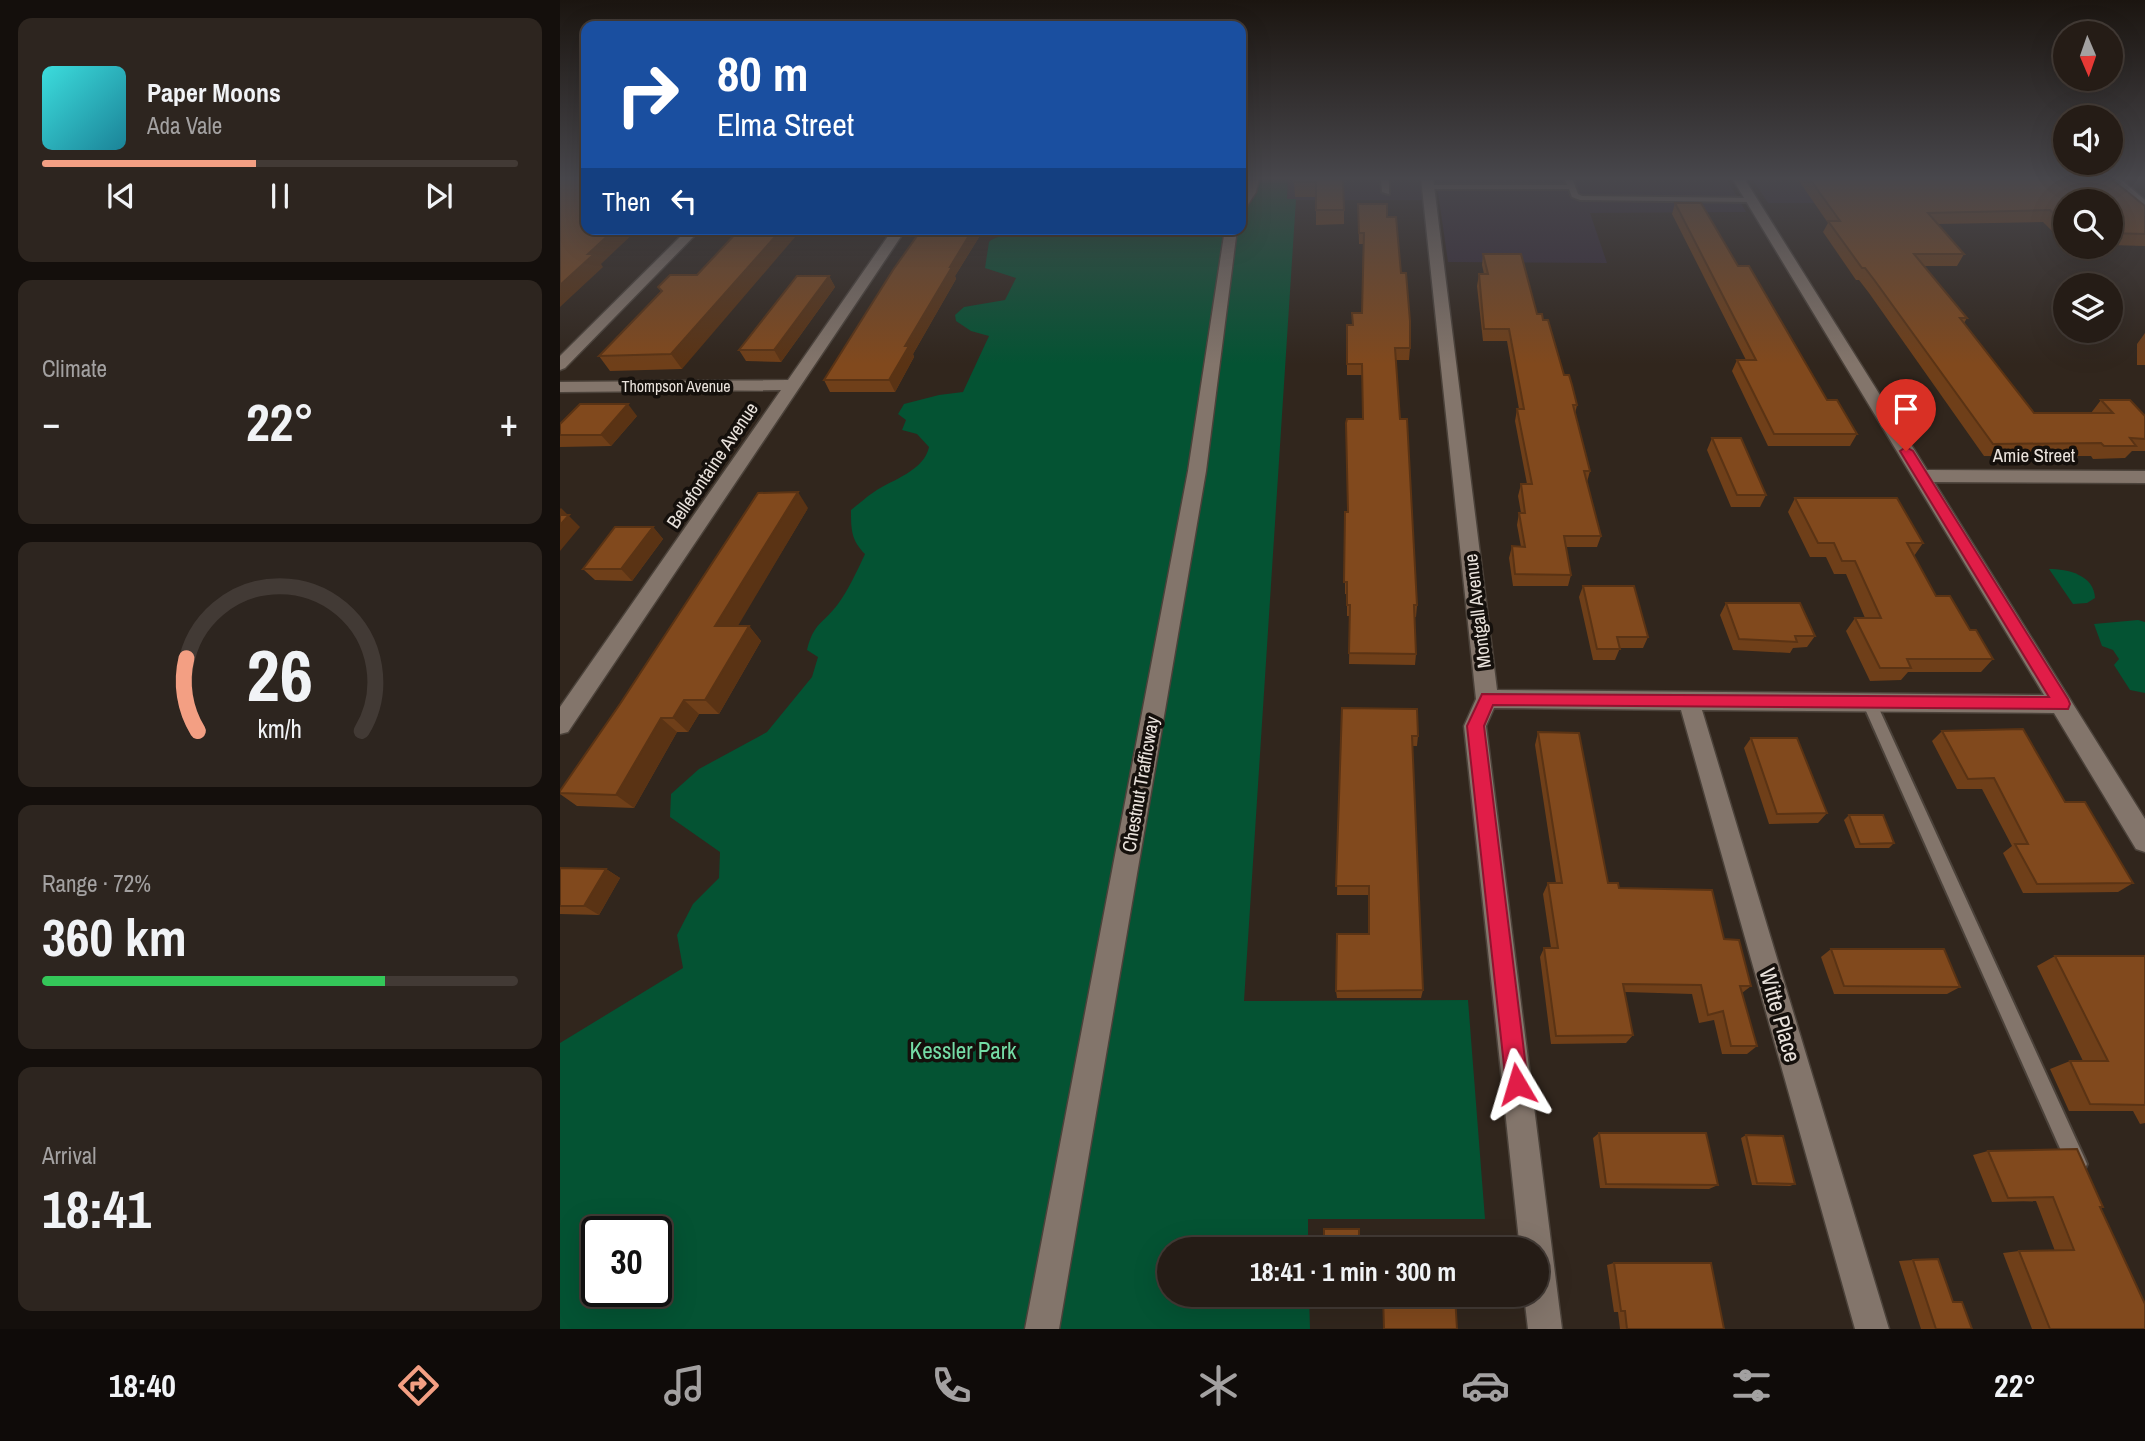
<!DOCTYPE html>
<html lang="en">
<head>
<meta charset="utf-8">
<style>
  :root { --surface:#251c16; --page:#2d251f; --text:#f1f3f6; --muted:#a3a1a1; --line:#423a35; --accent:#f39f83 }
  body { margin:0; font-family:"Archivo Narrow",sans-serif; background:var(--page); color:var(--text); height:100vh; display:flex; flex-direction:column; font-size:26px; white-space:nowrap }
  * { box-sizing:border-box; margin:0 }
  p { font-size:23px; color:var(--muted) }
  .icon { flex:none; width:38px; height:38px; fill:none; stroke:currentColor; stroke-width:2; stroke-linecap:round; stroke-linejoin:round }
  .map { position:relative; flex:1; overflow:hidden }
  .details { display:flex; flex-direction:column; gap:18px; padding:18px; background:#140f0c; width:560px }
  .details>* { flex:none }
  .guide { position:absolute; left:21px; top:21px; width:665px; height:214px; border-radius:14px; box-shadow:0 7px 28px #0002,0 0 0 2px var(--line); background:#1a4fa0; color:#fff; overflow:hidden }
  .needle { width:46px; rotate:178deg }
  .tools { position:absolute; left:1493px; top:21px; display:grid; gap:14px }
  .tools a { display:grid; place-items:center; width:70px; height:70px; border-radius:50%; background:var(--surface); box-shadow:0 7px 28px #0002,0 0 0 2px var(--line); font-size:35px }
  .speed { position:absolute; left:21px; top:1216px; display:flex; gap:14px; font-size:35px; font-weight:700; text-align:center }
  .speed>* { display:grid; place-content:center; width:91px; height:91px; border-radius:50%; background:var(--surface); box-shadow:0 7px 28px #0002,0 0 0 2px var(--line); line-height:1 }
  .speed .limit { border:4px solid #111; border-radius:10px; background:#fff; color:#111 }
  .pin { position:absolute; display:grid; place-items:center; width:60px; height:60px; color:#fff; margin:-72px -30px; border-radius:50% 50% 50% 0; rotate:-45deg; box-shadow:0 0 7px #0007 }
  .pin .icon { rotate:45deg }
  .me { position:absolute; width:77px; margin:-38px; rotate:353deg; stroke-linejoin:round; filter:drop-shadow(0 0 5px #0008) }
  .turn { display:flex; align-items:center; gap:24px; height:147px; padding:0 21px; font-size:32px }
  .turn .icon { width:91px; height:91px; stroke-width:2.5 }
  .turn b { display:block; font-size:49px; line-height:60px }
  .then { display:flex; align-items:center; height:66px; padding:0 21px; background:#0003; gap:14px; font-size:26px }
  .big { font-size:52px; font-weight:700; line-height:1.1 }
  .details .tile { flex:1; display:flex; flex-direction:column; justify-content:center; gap:10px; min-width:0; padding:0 24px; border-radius:14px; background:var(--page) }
  .details .dial { align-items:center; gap:0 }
  .dial svg { height:182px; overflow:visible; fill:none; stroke:var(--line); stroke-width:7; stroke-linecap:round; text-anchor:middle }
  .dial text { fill:var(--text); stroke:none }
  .song { display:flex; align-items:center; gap:21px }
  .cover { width:84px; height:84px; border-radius:10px; background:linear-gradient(135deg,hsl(180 70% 55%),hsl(190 70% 35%)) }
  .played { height:7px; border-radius:4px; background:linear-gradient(90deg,var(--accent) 45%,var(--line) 45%) }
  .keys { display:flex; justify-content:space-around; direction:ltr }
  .heat { display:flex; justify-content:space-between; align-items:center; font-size:38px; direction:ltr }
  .charge { height:10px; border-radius:5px; background:linear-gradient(90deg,#34c759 72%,var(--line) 0) }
  .trip { position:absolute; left:597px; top:1237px; width:392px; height:70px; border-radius:35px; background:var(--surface); box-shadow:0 7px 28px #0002,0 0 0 2px var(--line); font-weight:700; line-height:70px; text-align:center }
  .tabs { display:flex; height:112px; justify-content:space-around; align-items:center; background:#0f0b09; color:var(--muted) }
  .tabs .icon { width:49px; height:49px }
  .tabs .current { color:var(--accent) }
  .tabs b { font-size:32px; color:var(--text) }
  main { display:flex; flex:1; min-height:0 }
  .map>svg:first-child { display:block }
</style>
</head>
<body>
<main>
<section class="details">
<div class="tile">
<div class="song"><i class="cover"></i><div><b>Paper Moons</b><p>Ada Vale</p></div></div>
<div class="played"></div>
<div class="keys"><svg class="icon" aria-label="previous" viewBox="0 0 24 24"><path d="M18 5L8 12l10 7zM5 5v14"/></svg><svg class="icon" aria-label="pause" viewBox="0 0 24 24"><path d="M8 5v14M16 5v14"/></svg><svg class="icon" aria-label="next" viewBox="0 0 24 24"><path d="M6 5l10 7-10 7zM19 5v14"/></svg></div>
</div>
<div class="tile"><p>Climate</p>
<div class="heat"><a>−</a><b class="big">22°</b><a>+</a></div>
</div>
<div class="tile dial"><svg viewBox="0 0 100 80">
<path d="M14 69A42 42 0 1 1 86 69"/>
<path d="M14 69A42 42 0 0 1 9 37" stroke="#f39f83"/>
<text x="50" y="56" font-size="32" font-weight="700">26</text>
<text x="50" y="72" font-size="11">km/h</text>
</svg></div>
<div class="tile"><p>Range · 72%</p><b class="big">360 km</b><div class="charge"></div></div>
<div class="tile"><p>Arrival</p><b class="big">18:41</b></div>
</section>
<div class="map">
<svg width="1585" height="1329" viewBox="0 0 1585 1329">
  <rect width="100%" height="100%" fill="#31261d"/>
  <g fill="#372b39">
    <polygon points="728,178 860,178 862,200 727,200"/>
    <polygon points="876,178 1166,178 1186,212 1030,213 1047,263 888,262"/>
    <polygon points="1192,178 1326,178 1347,203 1208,203"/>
  </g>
  <g fill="#045333" fill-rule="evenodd">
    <path d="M681,178H728L727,199H736L684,1001L908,1000L925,1219H748V1249L609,1250V1295H749L750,1329H0V1043L123,968L117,935L133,904L159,878L160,852L110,817L111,794L139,769L207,732L252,677L258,657L247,650C254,622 263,624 278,604C289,589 297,571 305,554C291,540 291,529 291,510C299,504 306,497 314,492C333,479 364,471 369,447L357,434L342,430L346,420L338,414L344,404L379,395L403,392L429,336L411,331L396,321L395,315L404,307L445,300L456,278L425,268L429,242C445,222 644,229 681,229ZM37,1232H96V1292H37Z"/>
    <path d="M1489,569C1508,569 1534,575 1535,598L1527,603L1513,604Z"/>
    <polygon points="1578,620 1585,622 1585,693 1570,690 1554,665 1559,659 1553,650 1542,646 1534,624"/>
  </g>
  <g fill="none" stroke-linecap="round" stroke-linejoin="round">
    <g stroke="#4b423a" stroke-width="4">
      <g id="service">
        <polygon points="821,178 829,178 829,194 822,192"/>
        <polygon points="1004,178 1012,178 1018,194 1022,196 1192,198 1196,200 1192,202 1020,200 1012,197 1009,189 868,189 864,187 868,185 1007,185"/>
        <polygon points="1309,696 1314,698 1316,702 1524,1157 1527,1164 1524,1171 1517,1174 1510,1171 1302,702 1304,698"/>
      </g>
    </g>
    <g stroke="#4b423a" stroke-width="3">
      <g id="minor">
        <polygon points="861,178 873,178 937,690 1484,695 1172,178 1184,178 1367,470 1585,471 1585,483 1374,482 1585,819 1585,852 1576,849 1494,713 1142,710 1329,1329 1295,1329 1121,710 934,708 926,726 1002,1329 968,1329 964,1295 976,1295 976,1250 960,1250 904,726 916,699"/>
        <polygon points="1546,178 1559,178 1585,200 1585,210"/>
        <polygon points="333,229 346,229 8,732 0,734 0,707 221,390 0,392 0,382 228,380"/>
      </g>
    </g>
    <g stroke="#4b423a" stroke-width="3">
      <g id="tertiary">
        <polygon points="687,178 699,178 696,192 685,209 681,210 681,197"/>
        <polygon points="128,229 141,229 5,368 0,370 0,356"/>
        <polygon points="665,229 677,229 646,471 499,1329 465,1329 628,471"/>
      </g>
    </g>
    <use href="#service" fill="#83756b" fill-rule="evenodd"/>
    <use href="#minor" fill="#83756b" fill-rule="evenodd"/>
    <use href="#tertiary" fill="#83756b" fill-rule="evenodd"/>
  </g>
  <g fill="#6f3f19">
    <polygon points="784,178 784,224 756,225 756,197 735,197 734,182"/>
    <rect x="900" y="178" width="97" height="2"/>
    <polygon points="1237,178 1550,178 1585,206 1585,246 1550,245 1550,201 1505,201 1505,244 1483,222 1378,224 1404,254 1397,266 1364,266 1407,318 1404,323 1474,413 1531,413 1541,400 1585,416 1585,451 1572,451 1565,458 1533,459 1531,456 1424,456 1309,293 1299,280 1296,280 1263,232 1268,223"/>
    <polygon points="1115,203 1178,266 1267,400 1297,434 1290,446 1208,446 1172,371 1177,360 1186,360 1112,214"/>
    <polygon points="798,204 827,217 841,273 850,348 849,360 836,360 840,419 857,605 856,617 854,617 856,654 855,665 789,664 790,616 787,616 787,594 785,594 785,512 787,512 803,419 802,375 787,375 787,325 792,325 802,313 803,244 799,244"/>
    <polygon points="362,229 424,229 395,276 396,279 353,354 354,357 335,392 270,392 264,380"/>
    <polygon points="923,254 983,320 1004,375 1017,405 1015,414 1030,471 1027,482 1041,536 1037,547 1006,547 1011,575 1008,586 953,586 949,558 952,546 961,547 957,525 959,513 961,513 958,496 961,484 967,484 955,421 957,409 959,409 947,341 923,341 917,286 919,274 924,274 922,265"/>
    <polygon points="137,275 122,369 50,371 39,356 101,291 98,287"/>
    <polygon points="269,276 275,287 221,362 186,361 179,350"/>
    <polygon points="1585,333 1585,365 1577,365 1577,344"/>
    <polygon points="77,416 51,446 0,447 0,424"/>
    <polygon points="1152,438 1206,495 1200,507 1171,507 1147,450"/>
    <polygon points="1235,498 1363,543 1354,556 1376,596 1410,630 1433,659 1421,672 1348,672 1341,680 1310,681 1286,631 1295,618 1305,618 1286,574 1274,574 1266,557 1250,557 1228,512"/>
    <polygon points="248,508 177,626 189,626 201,641 159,714 139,714 128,732 117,732 74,808 17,806 0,794 0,791"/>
    <polygon points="93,527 103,539 72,581 35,580 23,569"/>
    <polygon points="1023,586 1088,637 1083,648 1060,648 1055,660 1033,660 1019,597"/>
    <polygon points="1166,603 1255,636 1247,647 1233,648 1230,653 1173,650 1160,615"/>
    <polygon points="782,708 858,736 857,746 852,746 863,990 861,998 777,998 776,991 809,934 808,895 777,895"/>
    <polygon points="1382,731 1505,802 1573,883 1558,892 1463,893 1443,853 1452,846 1422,789 1397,789 1372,741"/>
    <polygon points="978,732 1048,883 1164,939 1191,986 1182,993 1197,1046 1187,1054 1162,1054 1154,1020 1139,1023 1132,994 1065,992 1073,1035 1066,1043 991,1044 980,957 984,948 991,948 983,894 988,883 996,883 975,745"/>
    <polygon points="1191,738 1267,813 1258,823 1209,824 1184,748"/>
    <polygon points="1289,815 1334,843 1329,848 1295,848 1284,820"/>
    <polygon points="0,868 46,869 60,878 39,915 0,914"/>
    <polygon points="1271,949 1400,987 1387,994 1274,994 1261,957"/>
    <polygon points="1495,956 1585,956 1585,1123 1580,1124 1573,1111 1509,1111 1490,1069 1510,1061 1523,1061 1477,966"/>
    <polygon points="1039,1133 1158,1185 1149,1189 1040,1188 1033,1138"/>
    <polygon points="1186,1135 1235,1184 1230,1186 1192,1185 1181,1138"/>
    <polygon points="1428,1151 1540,1208 1585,1329 1472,1329 1443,1253 1459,1251 1495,1251 1476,1201 1432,1202 1413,1155"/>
    <polygon points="1353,1260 1393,1302 1412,1329 1361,1329 1339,1261"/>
    <polygon points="1054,1263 1164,1329 1060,1329 1058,1312 1054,1312 1047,1265"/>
  </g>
  <g fill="#5a3314">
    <polygon points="55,229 78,229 41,264 43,267 0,307 0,285 28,254"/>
    <polygon points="222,229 242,229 122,369 111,354"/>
    <polygon points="293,229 299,229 295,235"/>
    <polygon points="413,229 424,229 395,276 396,279 353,354 354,357 335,392 329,380 345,346 390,267"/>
    <polygon points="269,276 275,287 221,362 214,350"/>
    <polygon points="68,404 77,416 51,446 41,435"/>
    <polygon points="238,492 248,508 169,641 155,626"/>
    <polygon points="1,508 20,527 0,551 0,509"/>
    <polygon points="93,527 103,539 72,581 61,569"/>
    <polygon points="189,626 201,641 159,714 145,700"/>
    <polygon points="124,700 139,714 128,732 113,718"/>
    <polygon points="101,718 117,732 74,808 56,795"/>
    <polygon points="46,869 60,878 39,915 24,906"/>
  </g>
  <g fill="#81491d" stroke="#5a3314" stroke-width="2">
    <polygon points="0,178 26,178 26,229 55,229 28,254 34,254 0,285"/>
    <polygon points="734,178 783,178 784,210 756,210 756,182 734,182"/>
    <polygon points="1249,178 1550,178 1585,206 1585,234 1550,233 1550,201 1505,201 1505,224 1490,210 1368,213 1404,254 1354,254 1407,318 1400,318 1474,413 1553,413 1541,400 1570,400 1585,416 1585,439 1570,438 1576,446 1544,446 1541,443 1433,444 1315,281 1305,268 1302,268 1268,221 1280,221"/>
    <polygon points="1115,203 1141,203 1178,266 1189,266 1267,400 1277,400 1297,434 1214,434 1177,360 1196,360"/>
    <polygon points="798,204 827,204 827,217 836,217 841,273 846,273 850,321 850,348 835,348 840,419 847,419 857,605 854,605 856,654 789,653 790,605 787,605 787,582 784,582 785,512 788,512 786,423 787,419 803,419 802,364 787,364 787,325 793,325 792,313 802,313 804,233 799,233"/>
    <polygon points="180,229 222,229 111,354 39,356 102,291 98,287 110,275 137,275"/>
    <polygon points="362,229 413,229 390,267 392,267 345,346 349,346 329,380 264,380 333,270"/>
    <polygon points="923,254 961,254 977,314 982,314 983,320 988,320 1004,375 1009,375 1012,385 1017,405 1013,405 1030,471 1024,471 1041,536 1004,536 1011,575 955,574 952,546 965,547 959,513 965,513 961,484 972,484 957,409 964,409 949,329 924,329 919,274 928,274"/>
    <polygon points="237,276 269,276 214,350 179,350"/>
    <polygon points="20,404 68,404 41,435 0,435 0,424"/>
    <polygon points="1152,438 1181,438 1206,495 1177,495"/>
    <polygon points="238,492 155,626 189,626 145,700 124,700 113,718 101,718 56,795 0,793 0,791 60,704 198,493"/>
    <polygon points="1235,498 1337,498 1363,543 1347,543 1376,596 1390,596 1410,630 1416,630 1433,659 1347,659 1351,668 1320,668 1295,618 1321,618 1295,561 1282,561 1274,543 1258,543"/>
    <polygon points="0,515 9,515 0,525"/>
    <polygon points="55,527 93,527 61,569 23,569"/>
    <polygon points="1023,586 1074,586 1088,637 1057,637 1060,649 1037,649"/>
    <polygon points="1166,603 1240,603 1255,636 1235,636 1237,642 1179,639"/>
    <polygon points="782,708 857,709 858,736 852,736 863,990 776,991 777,934 809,934 809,886 776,886"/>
    <polygon points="1463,729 1505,802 1525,802 1573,883 1477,884 1455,844 1468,844 1434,778 1408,779 1382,731"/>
    <polygon points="978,732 1019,733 1048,883 1058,883 1059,888 1152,890 1164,939 1179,940 1191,986 1180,986 1197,1046 1171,1046 1163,1011 1148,1015 1141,985 1063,984 1073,1035 996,1036 984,948 998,948 988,883 1002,883"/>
    <polygon points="1191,738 1237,738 1267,813 1217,814"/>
    <polygon points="1289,815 1323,815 1334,843 1300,844"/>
    <polygon points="0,868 46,869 24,906 0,906"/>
    <polygon points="1271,949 1384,949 1400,987 1284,986"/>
    <polygon points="1495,956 1585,956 1585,1105 1530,1104 1510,1061 1548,1061"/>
    <polygon points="1039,1133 1146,1133 1158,1185 1046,1184"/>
    <polygon points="1186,1135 1223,1136 1235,1184 1197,1183"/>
    <polygon points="1517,1149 1543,1207 1540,1207 1585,1304 1585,1329 1490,1329 1459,1251 1514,1250 1493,1197 1448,1198 1428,1151"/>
    <polygon points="764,1229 799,1229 799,1240 893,1241 893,1250 764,1250"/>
    <polygon points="1378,1259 1393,1302 1402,1302 1412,1329 1376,1329 1353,1260"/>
    <polygon points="1054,1263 1151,1263 1164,1329 1067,1329 1065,1311 1061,1311"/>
    <polygon points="823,1295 895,1295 897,1329 824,1329"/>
  </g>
  <linearGradient id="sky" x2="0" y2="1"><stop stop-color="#1b1510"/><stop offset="0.49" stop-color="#48474c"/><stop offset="1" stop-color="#48474c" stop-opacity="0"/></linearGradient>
  <rect width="1585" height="364" fill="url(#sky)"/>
  <polygon fill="#e11d48" stroke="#92132f" stroke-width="2" points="1346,447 1353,451 1508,699 1510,704 1508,709 933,705 924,726 968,1084 965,1092 957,1095 949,1092 946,1084 907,726 922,694 1489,697 1340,451"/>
  <g text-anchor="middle" stroke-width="7" stroke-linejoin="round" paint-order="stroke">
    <g font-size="16" fill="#e9e2dc" stroke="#15100c">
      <text x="116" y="392">Thompson Avenue</text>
    </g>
    <g font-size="19" fill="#e9e2dc" stroke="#15100c">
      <text x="1474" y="462">Amie Street</text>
      <text transform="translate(152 465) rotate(-56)" y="7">Bellefontaine Avenue</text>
      <text transform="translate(917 611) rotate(-97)" y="7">Montgall Avenue</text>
      <text transform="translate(580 784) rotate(-80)" y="7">Chestnut Trafficway</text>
    </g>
    <g font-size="23" fill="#e9e2dc" stroke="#15100c">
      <text transform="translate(1220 1015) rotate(74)" y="8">Witte Place</text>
    </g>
    <g font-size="23" fill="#74dca6" stroke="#15100c">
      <text x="403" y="1059">Kessler Park</text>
    </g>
  </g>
</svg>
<div class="tools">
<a><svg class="needle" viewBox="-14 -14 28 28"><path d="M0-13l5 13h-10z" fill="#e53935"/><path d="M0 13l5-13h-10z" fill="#a3a1a1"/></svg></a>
<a><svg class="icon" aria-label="sound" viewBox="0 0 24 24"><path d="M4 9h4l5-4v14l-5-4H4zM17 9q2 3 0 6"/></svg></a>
<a><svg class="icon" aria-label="search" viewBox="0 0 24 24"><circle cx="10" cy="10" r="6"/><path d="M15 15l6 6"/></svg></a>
<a><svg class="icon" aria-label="layers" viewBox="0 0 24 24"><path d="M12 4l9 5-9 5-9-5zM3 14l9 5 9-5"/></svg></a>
</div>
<div class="speed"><div class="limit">30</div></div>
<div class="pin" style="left:1346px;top:451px;background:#d93025"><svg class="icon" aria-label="arrive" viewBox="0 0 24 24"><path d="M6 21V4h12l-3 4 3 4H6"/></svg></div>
<svg class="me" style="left:957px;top:1084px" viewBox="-20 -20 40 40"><path d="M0-17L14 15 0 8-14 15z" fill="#e11d48" stroke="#fff" stroke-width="4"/></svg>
<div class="trip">18:41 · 1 min · 300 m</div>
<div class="guide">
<div class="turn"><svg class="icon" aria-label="right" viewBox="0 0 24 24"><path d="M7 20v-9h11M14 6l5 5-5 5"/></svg><div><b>80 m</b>Elma Street</div></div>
<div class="then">Then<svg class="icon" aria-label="left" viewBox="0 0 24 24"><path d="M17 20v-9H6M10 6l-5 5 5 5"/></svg></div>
</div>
</div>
</main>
<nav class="tabs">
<b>18:40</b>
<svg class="icon current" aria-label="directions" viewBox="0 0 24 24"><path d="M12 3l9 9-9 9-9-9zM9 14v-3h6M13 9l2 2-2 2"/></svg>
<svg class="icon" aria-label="music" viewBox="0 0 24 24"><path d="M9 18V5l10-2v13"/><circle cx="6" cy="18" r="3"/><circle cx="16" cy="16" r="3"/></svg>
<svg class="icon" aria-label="phone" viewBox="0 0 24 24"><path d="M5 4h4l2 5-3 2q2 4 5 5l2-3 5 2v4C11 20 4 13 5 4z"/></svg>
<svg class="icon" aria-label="climate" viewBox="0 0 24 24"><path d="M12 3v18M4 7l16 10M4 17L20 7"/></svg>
<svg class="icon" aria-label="car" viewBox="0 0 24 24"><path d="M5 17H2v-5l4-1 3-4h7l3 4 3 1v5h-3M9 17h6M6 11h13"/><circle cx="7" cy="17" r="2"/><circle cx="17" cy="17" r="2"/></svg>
<svg class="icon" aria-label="filters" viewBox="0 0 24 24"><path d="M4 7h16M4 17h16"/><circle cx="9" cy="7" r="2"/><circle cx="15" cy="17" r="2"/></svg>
<b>22°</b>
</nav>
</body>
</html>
